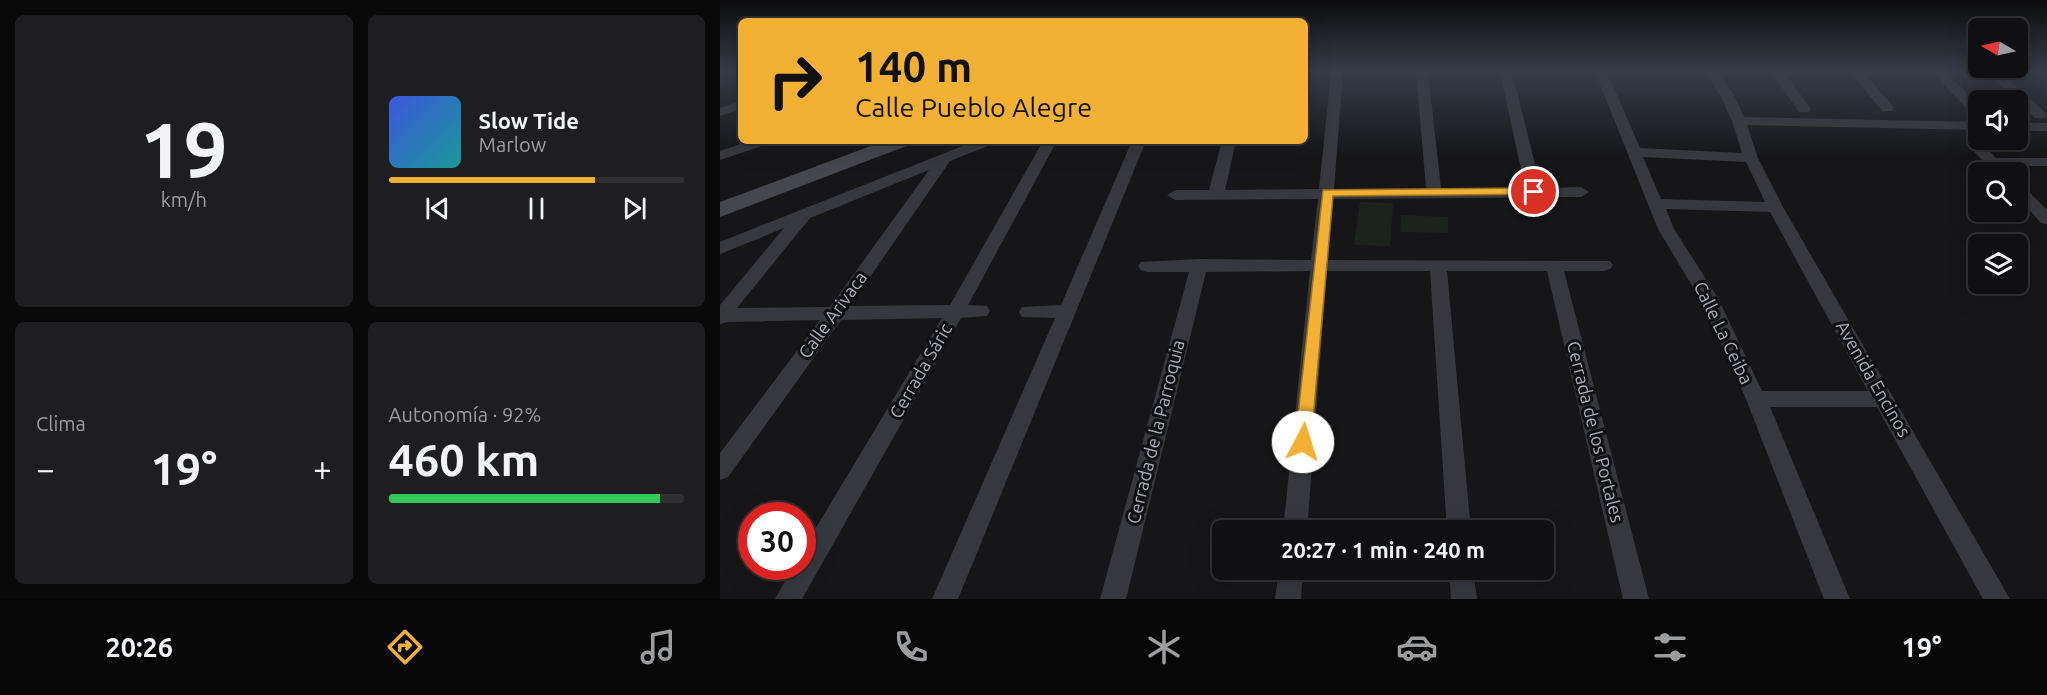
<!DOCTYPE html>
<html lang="es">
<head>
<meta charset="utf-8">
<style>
  :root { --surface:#101012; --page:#1e1e20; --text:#f1f3f6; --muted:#9c9d9f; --line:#303032; --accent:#f2b134 }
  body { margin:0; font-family:Ubuntu,sans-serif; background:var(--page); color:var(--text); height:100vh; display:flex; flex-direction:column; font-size:22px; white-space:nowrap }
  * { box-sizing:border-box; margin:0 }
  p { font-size:20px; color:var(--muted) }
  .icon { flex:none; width:33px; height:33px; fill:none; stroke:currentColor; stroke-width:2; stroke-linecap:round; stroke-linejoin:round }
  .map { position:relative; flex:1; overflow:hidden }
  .details { display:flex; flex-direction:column; gap:15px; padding:15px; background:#09090a; width:720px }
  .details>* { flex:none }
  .banner { position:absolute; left:18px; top:18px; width:570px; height:126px; border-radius:9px; box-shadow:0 6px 24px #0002,0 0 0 2px var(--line); background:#f2b134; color:#111; overflow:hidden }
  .needle { width:39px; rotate:279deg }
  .fabs { position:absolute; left:1248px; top:18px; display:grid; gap:12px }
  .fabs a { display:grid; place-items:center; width:60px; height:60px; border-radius:9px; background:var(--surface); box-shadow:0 6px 24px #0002,0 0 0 2px var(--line); font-size:30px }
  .speed { position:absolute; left:18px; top:502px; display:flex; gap:12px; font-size:30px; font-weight:700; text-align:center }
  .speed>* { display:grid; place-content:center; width:78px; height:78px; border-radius:50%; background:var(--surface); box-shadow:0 6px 24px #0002,0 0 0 2px var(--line); line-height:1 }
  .speed .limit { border:9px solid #d22; background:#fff; color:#111 }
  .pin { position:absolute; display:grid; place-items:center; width:51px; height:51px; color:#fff; margin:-26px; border:3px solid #fff; border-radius:50%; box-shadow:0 2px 6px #0007 }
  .me { position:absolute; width:66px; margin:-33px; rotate:5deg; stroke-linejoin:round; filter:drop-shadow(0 0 4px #0008) }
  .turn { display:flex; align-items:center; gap:21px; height:126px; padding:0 18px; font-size:27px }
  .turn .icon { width:78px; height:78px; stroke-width:2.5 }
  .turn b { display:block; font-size:42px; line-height:51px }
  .big { font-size:45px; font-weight:600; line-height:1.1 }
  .details .widget { flex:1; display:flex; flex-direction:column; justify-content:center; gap:9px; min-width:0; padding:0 21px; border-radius:9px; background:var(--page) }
  .details .dial { align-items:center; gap:0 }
  .dial b { font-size:78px; line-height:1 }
  .song { display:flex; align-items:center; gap:18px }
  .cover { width:72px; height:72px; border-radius:9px; background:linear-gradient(135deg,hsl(230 70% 55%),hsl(180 70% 35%)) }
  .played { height:6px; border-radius:3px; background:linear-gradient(90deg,var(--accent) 70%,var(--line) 70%) }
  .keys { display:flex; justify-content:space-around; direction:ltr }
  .heat { display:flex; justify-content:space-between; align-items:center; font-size:33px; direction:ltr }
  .charge { height:9px; border-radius:4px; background:linear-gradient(90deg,#34c759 92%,var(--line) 0) }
  .details .tiles { flex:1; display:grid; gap:15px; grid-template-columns:repeat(2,1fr) }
  .trip { position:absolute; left:492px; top:520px; width:342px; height:60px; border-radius:9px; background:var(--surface); box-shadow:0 6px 24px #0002,0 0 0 2px var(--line); font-weight:600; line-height:60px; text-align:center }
  .menu { display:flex; height:96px; justify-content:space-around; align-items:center; background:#060607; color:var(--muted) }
  .menu .icon { width:42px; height:42px }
  .menu .current { color:var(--accent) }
  .menu b { font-size:27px; color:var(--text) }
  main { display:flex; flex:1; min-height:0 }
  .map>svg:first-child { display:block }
</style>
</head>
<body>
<main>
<section class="details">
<div class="tiles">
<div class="widget dial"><b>19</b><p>km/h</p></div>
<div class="widget">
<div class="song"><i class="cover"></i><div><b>Slow Tide</b><p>Marlow</p></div></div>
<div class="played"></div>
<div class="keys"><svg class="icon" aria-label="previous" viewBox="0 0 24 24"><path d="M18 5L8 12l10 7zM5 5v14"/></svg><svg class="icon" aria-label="pause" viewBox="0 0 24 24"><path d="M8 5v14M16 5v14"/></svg><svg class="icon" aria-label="next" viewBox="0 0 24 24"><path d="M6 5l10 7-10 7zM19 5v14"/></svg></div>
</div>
<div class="widget"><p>Clima</p>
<div class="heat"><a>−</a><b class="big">19°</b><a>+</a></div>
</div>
<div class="widget"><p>Autonomía · 92%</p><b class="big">460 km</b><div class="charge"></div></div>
</div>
</section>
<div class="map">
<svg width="1327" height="599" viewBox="0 0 1327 599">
  <rect width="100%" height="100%" fill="#161618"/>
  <g fill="#1c231d">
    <polygon points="640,202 673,203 670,246 634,245"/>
    <polygon points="681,215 728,217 728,233 680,232"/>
  </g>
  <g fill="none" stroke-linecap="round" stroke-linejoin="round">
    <g fill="#37383d" fill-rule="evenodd">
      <polygon points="611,72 623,72 614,189 706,188 696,72 708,72 721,188 805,188 780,72 792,72 821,188 861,187 869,192 861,197 613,199 608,260 890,261 893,265 890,269 884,271 844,271 929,599 903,599 827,271 727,271 751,531 727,531 710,271 607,271 587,531 563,531 590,271 486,272 406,599 380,599 469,272 427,272 421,270 418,266 421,262 479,259 591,260 598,199 455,200 447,195 455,190 489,190 502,141 516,141 505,190 599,189"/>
      <path d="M875,72H887L920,148L1022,153L1012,121L1000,95L985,72H998L1014,95L1024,117L1258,122V130L1027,125L1038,158L1063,207L1290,599H1263L1157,407H1050L1130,599H1104L1026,399L980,299L938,229ZM923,157L1026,162L1045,202L941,199ZM946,209L1050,212L1148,391H1042L998,298L954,229Z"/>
      <polygon points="1051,72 1064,72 1091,109 1089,112 1079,112"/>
      <polygon points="1130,72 1143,72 1172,105 1174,108 1172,111 1162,111"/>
      <polygon points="1212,72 1226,72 1258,105 1258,115 1252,114"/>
      <polygon points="1266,72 1280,72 1325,112 1327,115 1325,118 1315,118"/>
      <polygon points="1320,72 1327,72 1327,77"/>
      <polygon points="21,101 21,109 0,116 0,108"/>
      <rect x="1298" y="123" width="29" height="8"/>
      <polygon points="1254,140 1259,141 1276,158 1327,158 1327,166 1285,166 1286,169 1284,172 1274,172 1247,144"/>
      <polygon points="29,141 50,141 48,144 0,160 0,151"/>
      <path d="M255,141H275L273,144L230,161L130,306L230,305L323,141H337L248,305L267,306L270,311L267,316L241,318L82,599H55L73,567H82V551L222,318L121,320L8,477L0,480V453L100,320L7,322L0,324V305L64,228L0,254V242ZM209,170L110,307L17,308L90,218Z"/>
      <polygon points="412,141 426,141 238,599 212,599 335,318 302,317 299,312 302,307 341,305"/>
      <polygon points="1298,184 1303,186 1327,210 1327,224 1321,223 1298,197"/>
      <polygon points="559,570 583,570 581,599 555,599"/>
      <polygon points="729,570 753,570 757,599 731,599"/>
    </g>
    <polygon fill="#45474d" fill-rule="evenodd" points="164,141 192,141 189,145 0,217 0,202"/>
  </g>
  <linearGradient id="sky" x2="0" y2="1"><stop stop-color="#0c0c0d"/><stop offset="0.46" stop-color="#363c48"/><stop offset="1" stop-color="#363c48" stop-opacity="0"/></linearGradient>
  <rect width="1327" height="156" fill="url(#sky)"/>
  <polygon fill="#f2b134" stroke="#9d7322" stroke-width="1.5" points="814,188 819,189 819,194 613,196 591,442 589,447 583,449 577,447 575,442 603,190"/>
  <g text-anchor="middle" stroke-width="6" stroke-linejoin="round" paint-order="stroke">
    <g font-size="18" fill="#a8adb8" stroke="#111113">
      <text transform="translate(113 315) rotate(-54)" y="6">Calle Arivaca</text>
      <text transform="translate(1003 333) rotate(64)" y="6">Calle La Ceiba</text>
      <text transform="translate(201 371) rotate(-60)" y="6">Cerrada Sáric</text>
      <text transform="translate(1153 379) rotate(60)" y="6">Avenida Encinos</text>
      <text transform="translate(436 432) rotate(-76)" y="6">Cerrada de la Parroquia</text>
      <text transform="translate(875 432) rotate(76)" y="6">Cerrada de los Portales</text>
    </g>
  </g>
</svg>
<div class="fabs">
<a><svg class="needle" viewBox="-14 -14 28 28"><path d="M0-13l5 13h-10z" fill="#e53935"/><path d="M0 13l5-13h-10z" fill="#9c9d9f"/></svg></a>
<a><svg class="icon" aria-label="sound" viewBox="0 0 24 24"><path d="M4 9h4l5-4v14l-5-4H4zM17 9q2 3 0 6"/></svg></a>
<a><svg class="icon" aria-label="search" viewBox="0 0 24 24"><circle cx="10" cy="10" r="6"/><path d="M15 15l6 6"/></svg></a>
<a><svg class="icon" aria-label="layers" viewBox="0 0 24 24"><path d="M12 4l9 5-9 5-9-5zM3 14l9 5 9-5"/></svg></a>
</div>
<div class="speed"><div class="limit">30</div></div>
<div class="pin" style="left:814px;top:192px;background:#d93025"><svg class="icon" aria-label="arrive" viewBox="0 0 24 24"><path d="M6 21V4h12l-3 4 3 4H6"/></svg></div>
<svg class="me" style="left:583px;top:442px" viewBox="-20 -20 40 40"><circle r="19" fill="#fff"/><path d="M0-13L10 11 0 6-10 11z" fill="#f2b134"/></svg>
<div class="trip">20:27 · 1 min · 240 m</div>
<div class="banner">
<div class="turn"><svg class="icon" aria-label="right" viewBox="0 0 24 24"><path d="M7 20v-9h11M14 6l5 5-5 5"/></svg><div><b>140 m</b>Calle Pueblo Alegre</div></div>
</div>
</div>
</main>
<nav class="menu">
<b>20:26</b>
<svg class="icon current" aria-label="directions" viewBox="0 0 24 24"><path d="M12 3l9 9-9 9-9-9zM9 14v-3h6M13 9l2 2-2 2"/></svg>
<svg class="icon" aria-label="music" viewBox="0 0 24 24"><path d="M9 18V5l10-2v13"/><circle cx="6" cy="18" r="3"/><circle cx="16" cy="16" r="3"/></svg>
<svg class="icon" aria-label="phone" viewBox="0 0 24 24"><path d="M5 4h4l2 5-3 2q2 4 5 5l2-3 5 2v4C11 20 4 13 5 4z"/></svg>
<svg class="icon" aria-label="climate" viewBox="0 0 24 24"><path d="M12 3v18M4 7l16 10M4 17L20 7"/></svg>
<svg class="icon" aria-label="car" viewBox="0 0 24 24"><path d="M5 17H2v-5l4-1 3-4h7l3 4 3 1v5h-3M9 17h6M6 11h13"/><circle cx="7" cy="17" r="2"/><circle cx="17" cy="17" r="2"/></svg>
<svg class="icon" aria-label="filters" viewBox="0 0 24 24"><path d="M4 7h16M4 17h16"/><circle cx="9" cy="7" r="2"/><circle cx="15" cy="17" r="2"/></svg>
<b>19°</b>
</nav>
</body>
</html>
